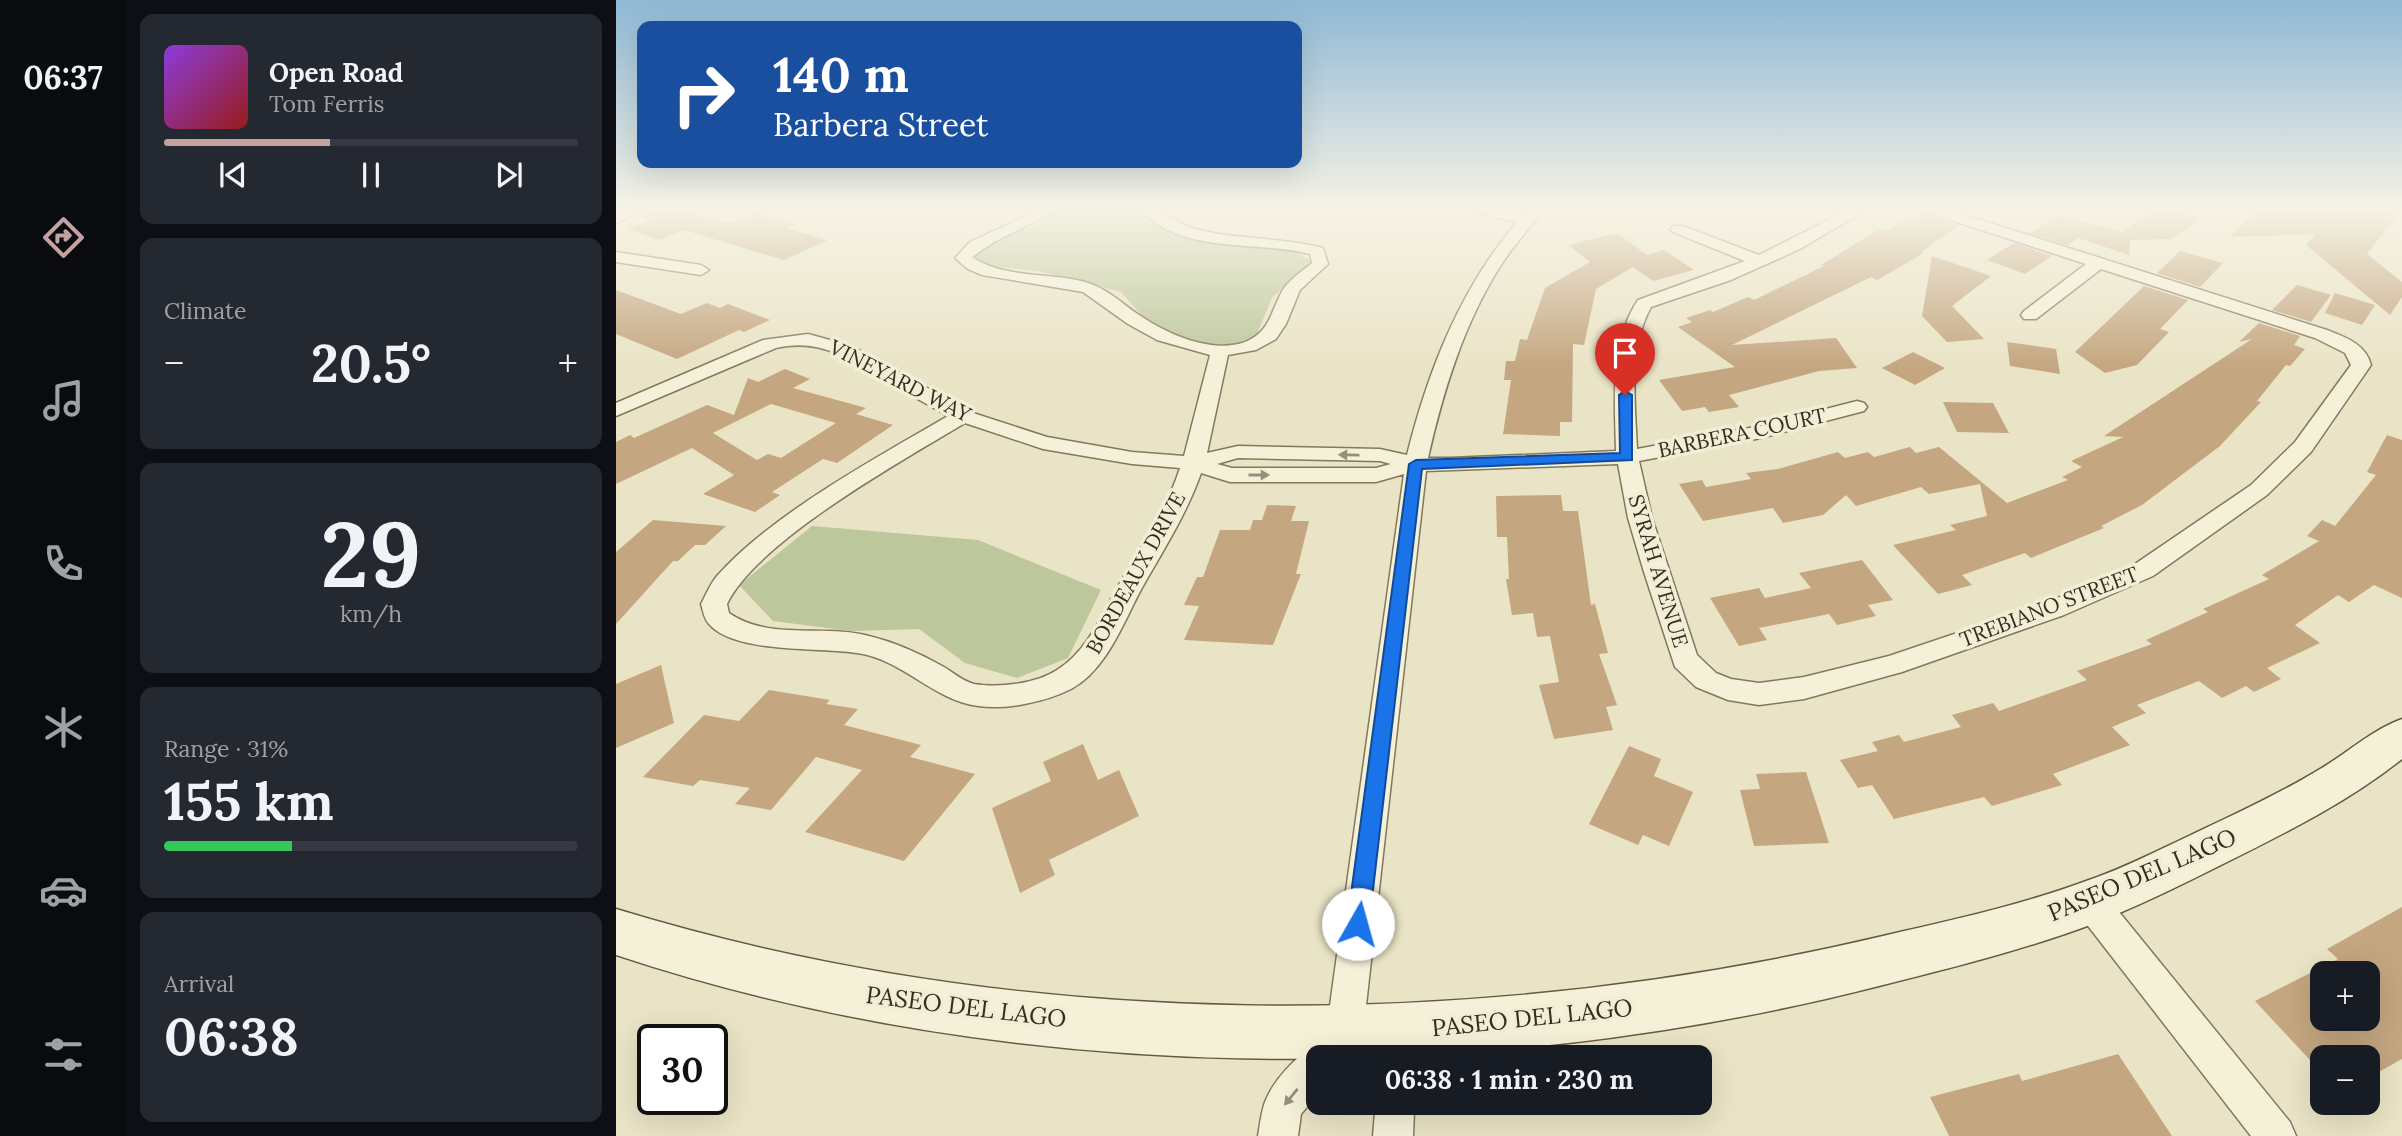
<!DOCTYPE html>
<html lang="en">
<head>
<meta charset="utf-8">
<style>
  :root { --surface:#171b24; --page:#242831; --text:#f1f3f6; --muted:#9ea1a6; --line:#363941; --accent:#c4a29f }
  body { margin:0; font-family:Lora,serif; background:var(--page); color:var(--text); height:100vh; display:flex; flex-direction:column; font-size:26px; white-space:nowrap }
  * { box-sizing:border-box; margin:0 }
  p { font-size:23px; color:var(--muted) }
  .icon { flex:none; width:38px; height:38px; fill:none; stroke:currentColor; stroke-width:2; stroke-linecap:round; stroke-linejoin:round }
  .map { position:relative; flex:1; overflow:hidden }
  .panel { display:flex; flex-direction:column; gap:14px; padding:14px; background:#0d0f14; width:490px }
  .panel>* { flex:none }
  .banner { position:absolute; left:21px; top:21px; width:665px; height:147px; border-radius:14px; box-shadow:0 7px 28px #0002; background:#1a4fa0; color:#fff; overflow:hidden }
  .fabs { position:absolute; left:1694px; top:961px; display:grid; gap:14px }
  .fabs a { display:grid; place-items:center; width:70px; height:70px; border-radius:14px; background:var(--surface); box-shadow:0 7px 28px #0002; font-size:35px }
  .speed { position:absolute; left:21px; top:1024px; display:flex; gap:14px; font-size:35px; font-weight:700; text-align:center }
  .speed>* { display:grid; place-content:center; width:91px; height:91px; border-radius:50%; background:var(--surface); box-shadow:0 7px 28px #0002; line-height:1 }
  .speed .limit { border:4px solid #111; border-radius:10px; background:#fff; color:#111 }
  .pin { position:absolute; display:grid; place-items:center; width:60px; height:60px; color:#fff; margin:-72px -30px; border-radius:50% 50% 50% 0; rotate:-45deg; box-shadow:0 0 7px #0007 }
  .pin .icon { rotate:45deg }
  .me { position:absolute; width:77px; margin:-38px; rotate:7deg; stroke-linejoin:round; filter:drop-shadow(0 0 5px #0008) }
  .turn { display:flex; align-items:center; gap:24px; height:147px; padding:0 21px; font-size:32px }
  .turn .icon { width:91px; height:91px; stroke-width:2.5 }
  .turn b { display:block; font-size:49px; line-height:60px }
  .big { font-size:52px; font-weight:700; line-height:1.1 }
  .panel .card { flex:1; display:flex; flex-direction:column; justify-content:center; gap:10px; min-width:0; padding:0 24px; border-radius:14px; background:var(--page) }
  .panel .dial { align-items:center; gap:0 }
  .dial b { font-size:91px; line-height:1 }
  .song { display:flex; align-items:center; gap:21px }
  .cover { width:84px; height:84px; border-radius:10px; background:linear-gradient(135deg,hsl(270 70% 55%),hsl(0 70% 35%)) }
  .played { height:7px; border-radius:4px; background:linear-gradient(90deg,var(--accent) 40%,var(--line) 40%) }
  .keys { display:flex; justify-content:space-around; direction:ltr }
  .heat { display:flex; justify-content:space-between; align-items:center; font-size:38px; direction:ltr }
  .charge { height:10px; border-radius:5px; background:linear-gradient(90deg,#34c759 31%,var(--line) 0) }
  .trip { position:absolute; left:690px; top:1045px; width:406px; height:70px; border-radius:14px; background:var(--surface); box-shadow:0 7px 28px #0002; font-weight:700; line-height:70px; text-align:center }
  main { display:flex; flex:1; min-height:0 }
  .dock { display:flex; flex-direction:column; width:126px; justify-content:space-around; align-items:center; background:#090b0e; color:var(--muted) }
  .dock .icon { width:49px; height:49px }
  .dock .on { color:var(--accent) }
  .dock b { font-size:32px; color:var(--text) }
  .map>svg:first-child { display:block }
</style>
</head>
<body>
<main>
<nav class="dock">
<b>06:37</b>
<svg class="icon on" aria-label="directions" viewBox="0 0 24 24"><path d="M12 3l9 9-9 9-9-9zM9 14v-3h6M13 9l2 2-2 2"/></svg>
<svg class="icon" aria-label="music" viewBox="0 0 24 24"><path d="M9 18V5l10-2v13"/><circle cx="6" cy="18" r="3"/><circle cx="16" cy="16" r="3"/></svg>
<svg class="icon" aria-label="phone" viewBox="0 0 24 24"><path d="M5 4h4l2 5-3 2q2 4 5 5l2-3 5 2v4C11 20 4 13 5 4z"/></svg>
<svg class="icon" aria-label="climate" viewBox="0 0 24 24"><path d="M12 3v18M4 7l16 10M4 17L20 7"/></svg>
<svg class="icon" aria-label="car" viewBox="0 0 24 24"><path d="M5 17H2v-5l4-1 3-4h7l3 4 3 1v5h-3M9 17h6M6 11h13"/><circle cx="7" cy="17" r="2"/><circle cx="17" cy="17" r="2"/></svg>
<svg class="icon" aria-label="filters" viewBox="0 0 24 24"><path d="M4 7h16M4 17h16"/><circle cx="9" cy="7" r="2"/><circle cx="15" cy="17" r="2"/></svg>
</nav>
<section class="panel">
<div class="card">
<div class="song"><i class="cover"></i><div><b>Open Road</b><p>Tom Ferris</p></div></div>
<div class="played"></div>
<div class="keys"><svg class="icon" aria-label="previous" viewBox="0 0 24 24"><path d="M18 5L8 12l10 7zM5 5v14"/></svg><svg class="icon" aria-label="pause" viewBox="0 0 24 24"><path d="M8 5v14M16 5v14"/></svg><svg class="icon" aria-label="next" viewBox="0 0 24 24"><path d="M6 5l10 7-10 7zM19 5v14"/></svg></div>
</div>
<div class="card"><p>Climate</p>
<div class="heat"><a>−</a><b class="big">20.5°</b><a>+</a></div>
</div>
<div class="card dial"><b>29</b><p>km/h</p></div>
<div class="card"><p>Range · 31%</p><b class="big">155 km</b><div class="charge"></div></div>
<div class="card"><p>Arrival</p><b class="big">06:38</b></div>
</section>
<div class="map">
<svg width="1786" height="1136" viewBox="0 0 1786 1136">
  <rect width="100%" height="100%" fill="#eae4c6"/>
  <g fill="#bcc79b">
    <polygon points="444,209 528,209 552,232 677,250 695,261 656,298 640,336 616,344 574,344 528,318 505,292 426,272 352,263 376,240 420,225"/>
    <polygon points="196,526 362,540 485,590 452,658 401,678 349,663 303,629 235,631 157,621 123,585"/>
  </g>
  <g fill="#c4a680" fill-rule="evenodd">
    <polygon points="33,209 64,209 113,223 141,212 180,224 170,228 212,240 168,260 67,230 43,240 11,229 36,220 28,218"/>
    <polygon points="1540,209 1556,209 1586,218 1556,239 1514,240 1513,255 1462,238 1452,245 1414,233 1444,215 1505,232"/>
    <polygon points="1641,209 1786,209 1751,254 1786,282 1786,297 1774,315 1690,245 1699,234 1614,237"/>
    <polygon points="1307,212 1343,226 1305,252 1308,253 1261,280 1255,277 1116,345 1220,338 1241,368 1203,371 1113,395 1123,407 1093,412 1089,407 1066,411 1043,380 1119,367 1062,327 1076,322 1070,318 1094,310 1097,312 1132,297 1138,300 1208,266 1205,265 1262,230 1267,232"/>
    <polygon points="1001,233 1031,255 1048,250 1078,270 1037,281 1017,267 980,289 968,345 957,344 956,422 944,422 944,436 887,434 895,380 888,380 890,361 899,361 904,339 911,340 929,288 974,262 953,245"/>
    <polygon points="1398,243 1436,256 1409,274 1371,260"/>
    <polygon points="1564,251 1607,263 1584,287 1541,273"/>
    <polygon points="1316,256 1375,276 1336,306 1368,339 1331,342 1306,316"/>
    <polygon points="1681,285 1715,295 1695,322 1656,310"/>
    <polygon points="1528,286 1572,300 1544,329 1553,332 1521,365 1489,373 1459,352"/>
    <polygon points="0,290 65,314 91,303 104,308 112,304 154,320 128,332 123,330 61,359 0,334"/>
    <polygon points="1719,293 1759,305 1746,325 1709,313"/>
    <polygon points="1643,323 1684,336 1678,345 1689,349 1674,366 1670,365 1641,401 1645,402 1604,446 1526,505 1485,526 1488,528 1415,558 1409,553 1346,575 1356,585 1322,594 1277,545 1340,530 1334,525 1371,516 1364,484 1313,494 1305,487 1240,506 1230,495 1207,515 1167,523 1157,508 1087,521 1063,484 1086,480 1090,487 1135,479 1130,473 1162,469 1222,452 1229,458 1252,452 1258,457 1294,447 1300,453 1323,447 1391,503 1452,480 1446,477 1466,467 1455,461 1507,437 1488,436 1636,339 1623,342"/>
    <polygon points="1391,342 1440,349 1444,374 1394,366"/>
    <polygon points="1297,352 1329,368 1299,385 1266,368"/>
    <path d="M169,369L194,379L177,388L250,408L240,414L277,425L221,463L207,459L156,492L164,495L139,512L87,494L118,475L76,448L0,484V442L14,435L18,438L91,405L118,415L132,378L142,382ZM155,404L220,423L165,458L152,454L141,460L97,433Z"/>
    <polygon points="1327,402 1377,403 1393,433 1341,432"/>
    <polygon points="1771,435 1786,440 1786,598 1758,585 1733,602 1722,595 1679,625 1704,643 1651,668 1665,679 1638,692 1630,686 1606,698 1583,681 1521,705 1530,713 1496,727 1514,745 1437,774 1446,785 1376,806 1368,797 1278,819 1256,785 1242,788 1224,760 1262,751 1256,742 1283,735 1288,742 1345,727 1336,715 1377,703 1383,711 1471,680 1461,671 1536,644 1530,640 1592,612 1587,609 1653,579 1646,575 1703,541 1691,536 1706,520 1719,526 1760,475 1751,472"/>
    <polygon points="945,495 947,511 962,511 975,605 979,604 992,653 983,654 1001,705 990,707 997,730 938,739 923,685 943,682 934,636 921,637 917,613 896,615 890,579 893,579 891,537 881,537 880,496"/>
    <polygon points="651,505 680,506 675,521 693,521 680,574 685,574 657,645 568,640 583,606 568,605 581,577 587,577 604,530 634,530 637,520 646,520"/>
    <polygon points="37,520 110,526 89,545 79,545 62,561 57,561 0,624 0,552"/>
    <polygon points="1246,560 1277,600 1252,605 1260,616 1221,625 1213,614 1143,628 1151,640 1123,646 1094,598 1143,588 1149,598 1195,588 1183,573"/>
    <polygon points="45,665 58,723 0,748 0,684"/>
    <polygon points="153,690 214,700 210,704 242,709 228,725 305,745 294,757 359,774 288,861 189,832 246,770 200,757 155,810 119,804 134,788 84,780 77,786 27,777 88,715 123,721"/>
    <polygon points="467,744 482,780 503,770 523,816 433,860 439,875 404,893 376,808 435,781 427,762"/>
    <polygon points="1013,746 1045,759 1038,776 1077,792 1053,846 1027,835 1022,845 973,824"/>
    <polygon points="1190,772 1213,843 1138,846 1124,790 1144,789 1140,774"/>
    <path d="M1786,907V1059L1752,1078V1057H1706V1073L1639,1001L1722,959L1711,949ZM1706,973H1752V1018H1706Z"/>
    <polygon points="1502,1054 1556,1136 1333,1136 1314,1097 1403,1074 1406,1081"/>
  </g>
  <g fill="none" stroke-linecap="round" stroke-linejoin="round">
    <g stroke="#84775e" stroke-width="3">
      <g id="street">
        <polygon points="10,209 31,209 0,223 0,213"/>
        <path d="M425,209H444L378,242L356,257C389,279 433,272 469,282C491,288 505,303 523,315C551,334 595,354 629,342C655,332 655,309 668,288C676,278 686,271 696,263L694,254C640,240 564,255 524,209C551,209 558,224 583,230C624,240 666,237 707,248L712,264L684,290L670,324L660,339L640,350L612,355L591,453L622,446L764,449L791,455C812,371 844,289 901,222L859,212L857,209H883L908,215L913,209H928C914,228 898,245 885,265C848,323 827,391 812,458H834L1000,451C999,402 993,343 1022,300L1129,261L1057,232L1054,229L1057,226H1067L1143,255L1234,209H1252L1184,249L1115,280L1035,307C1012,349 1019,403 1021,449L1144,426L1241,401L1248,403L1251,407L1248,411L1145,438L1023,461L1036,518L1081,655L1100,673L1115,679L1143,683L1188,677L1273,656L1430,603L1519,564L1635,485L1679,442L1735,365L1729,353L1699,338L1485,269L1420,319H1408L1405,315L1408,311L1470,264L1310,212L1308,209H1330L1711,330C1729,337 1750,344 1755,365L1695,452L1651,495L1537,576L1448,615L1286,672L1188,699L1143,705L1112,700L1080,687L1059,667L1028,572L1012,518L1002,464L810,471L747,1032L739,1049L726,1054L713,1049L708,1036L711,1027L788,474L760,482H614L585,473C571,513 548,549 527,586C508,620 492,669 455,689C429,702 391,710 362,706C317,700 286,659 241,653C204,647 119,654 93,624C88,619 87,610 85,604C90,595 94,584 101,576C156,514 260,458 332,416L222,354C201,345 182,343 160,348L0,416V403L147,340L192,334L236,346L354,412L431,437L516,452L568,456L594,355L541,340L512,324L467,292L366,275L352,269L339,258L354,242ZM349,423L427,449L516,464L564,468C551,509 527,544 505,581C487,612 473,650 441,670C420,684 382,688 358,684C346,681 337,672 326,666C303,653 278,642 253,636C208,624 153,641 113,613L111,604C140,542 287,460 349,423ZM622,458L764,461L775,464L760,468H616L601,464Z"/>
        <polygon points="0,252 85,265 93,270 85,275 0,262"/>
        <polygon points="1474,886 1486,891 1674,1122 1680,1136 1635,1136 1462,913 1457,902 1462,891"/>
        <path d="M702,1045L715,1051L718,1057H702V1094L685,1114L682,1136H642C644,1125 645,1113 649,1102C657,1081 681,1054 702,1045Z"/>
        <polygon points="755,1102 795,1102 798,1111 797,1136 757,1136 759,1113"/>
      </g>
    </g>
    <g stroke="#665841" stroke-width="3">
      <path id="secondary" d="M1786,719V759C1732,802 1671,832 1609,863C1565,885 1521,907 1474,925C1404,951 1331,969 1259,987C858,1089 394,1086 0,955V909C405,1033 857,1033 1267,936C1336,920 1406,905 1473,880C1508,868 1541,851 1575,835C1617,815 1659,796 1699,772C1728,756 1755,730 1786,719Z"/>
    </g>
    <use href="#street" fill="#f5f1d9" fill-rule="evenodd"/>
    <use href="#secondary" fill="#f5f1d9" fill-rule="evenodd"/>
  </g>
  <defs><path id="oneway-solid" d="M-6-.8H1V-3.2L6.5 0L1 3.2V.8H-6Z" transform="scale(1.75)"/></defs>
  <g fill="#958f7c">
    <use href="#oneway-solid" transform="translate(733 455) rotate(-179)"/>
    <use href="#oneway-solid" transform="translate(643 475)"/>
    <use href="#oneway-solid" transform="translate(675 1097) rotate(129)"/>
  </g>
  <linearGradient id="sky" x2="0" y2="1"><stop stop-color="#8eb8d6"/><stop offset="0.57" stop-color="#f6f3e5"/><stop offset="1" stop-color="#f6f3e5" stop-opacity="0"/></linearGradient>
  <rect width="1786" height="368" fill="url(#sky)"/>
  <polygon fill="#1a73e8" stroke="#114b97" stroke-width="2" points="1009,391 1016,395 1016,460 806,469 753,924 750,931 742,934 735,931 731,924 793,464 800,460 1004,453 1003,395"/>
  <g text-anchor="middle" stroke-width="7" stroke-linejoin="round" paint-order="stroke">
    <g font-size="21" fill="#352d20" stroke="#f2eed5">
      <text transform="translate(284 381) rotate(27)" y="7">VINEYARD WAY</text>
      <text transform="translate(1126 433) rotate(-12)" y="7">BARBERA COURT</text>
      <text transform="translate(1042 571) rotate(73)" y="7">SYRAH AVENUE</text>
      <text transform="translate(520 573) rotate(-61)" y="7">BORDEAUX DRIVE</text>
      <text transform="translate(1433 607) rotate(-21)" y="7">TREBIANO STREET</text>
    </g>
    <g font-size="24" fill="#352d20" stroke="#f2eed5">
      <text transform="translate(1526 875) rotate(-23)" y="8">PASEO DEL LAGO</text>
      <text transform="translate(350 1007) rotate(7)" y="8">PASEO DEL LAGO</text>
      <text transform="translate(916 1018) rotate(-6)" y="8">PASEO DEL LAGO</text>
    </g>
  </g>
</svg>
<div class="fabs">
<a>+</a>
<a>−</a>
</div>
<div class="speed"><div class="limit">30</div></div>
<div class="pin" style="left:1009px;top:395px;background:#d93025"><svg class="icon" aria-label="arrive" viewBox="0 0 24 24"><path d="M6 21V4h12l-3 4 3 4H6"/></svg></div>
<svg class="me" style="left:742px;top:924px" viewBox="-20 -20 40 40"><circle r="19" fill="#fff"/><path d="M0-13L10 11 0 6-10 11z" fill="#1a73e8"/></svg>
<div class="trip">06:38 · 1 min · 230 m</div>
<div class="banner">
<div class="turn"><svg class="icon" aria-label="right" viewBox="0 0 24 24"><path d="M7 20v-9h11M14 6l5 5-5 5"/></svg><div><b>140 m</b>Barbera Street</div></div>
</div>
</div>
</main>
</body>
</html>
